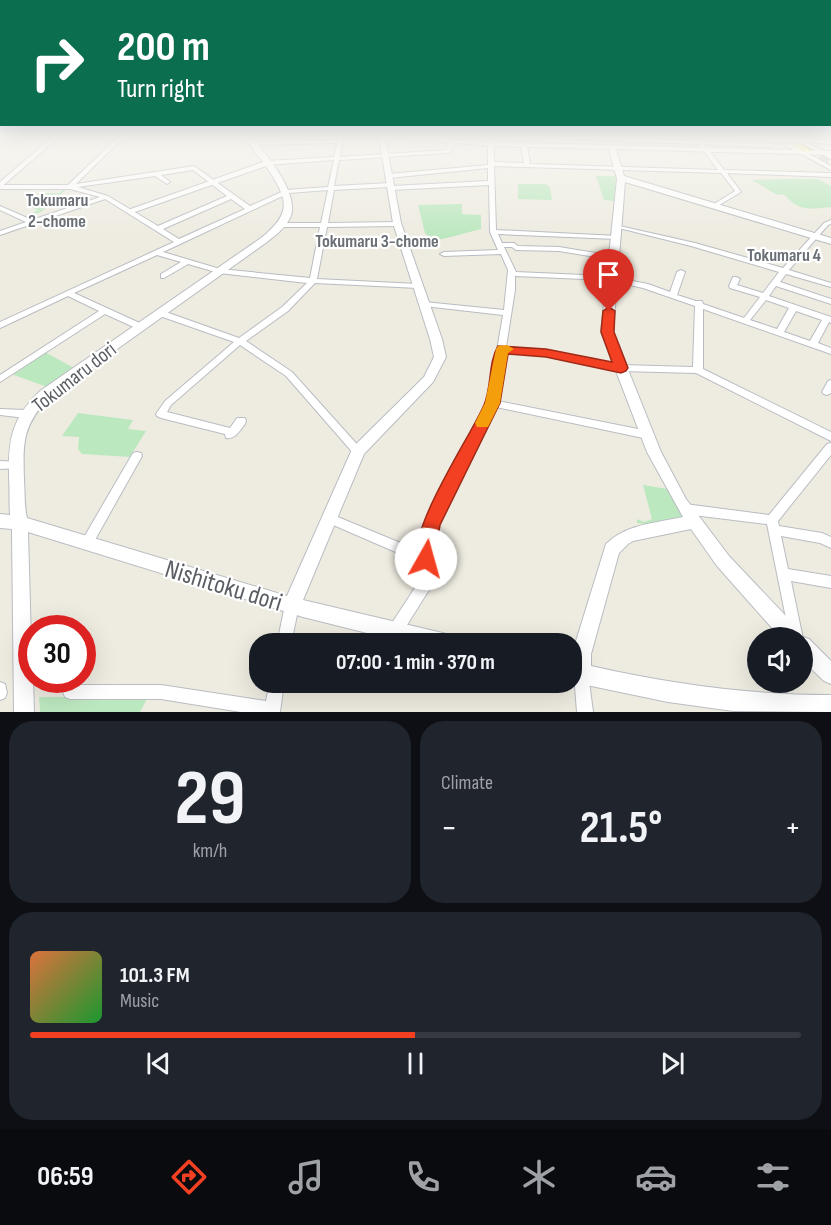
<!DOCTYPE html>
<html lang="en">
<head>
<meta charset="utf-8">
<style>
  :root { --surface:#171b24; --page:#20242c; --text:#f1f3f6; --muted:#9ea1a6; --line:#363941; --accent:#f44022 }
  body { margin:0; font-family:"Sofia Sans Condensed",sans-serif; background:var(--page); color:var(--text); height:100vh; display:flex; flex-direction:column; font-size:22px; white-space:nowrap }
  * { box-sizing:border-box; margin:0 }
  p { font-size:20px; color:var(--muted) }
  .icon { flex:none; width:33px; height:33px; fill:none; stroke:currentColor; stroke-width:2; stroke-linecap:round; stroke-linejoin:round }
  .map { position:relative; height:712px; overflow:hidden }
  .drawer { display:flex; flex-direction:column; gap:9px; padding:9px; background:#0d0f14; flex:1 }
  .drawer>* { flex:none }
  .hud { position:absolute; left:0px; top:0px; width:831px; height:126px; box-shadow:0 6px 24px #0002; background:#0b6e4f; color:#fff; overflow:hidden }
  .controls { position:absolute; left:747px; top:627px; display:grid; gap:12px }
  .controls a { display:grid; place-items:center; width:66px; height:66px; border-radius:50%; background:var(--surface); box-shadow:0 6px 24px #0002; font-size:30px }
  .speed { position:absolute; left:18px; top:615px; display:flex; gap:12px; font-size:30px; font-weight:700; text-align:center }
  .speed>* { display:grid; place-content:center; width:78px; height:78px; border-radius:50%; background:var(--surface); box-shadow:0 6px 24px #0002; line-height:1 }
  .speed .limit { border:9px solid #d22; background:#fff; color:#111 }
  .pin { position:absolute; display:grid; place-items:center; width:51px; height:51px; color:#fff; margin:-62px -26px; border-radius:50% 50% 50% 0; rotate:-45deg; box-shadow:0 0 6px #0007 }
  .pin .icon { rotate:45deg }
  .me { position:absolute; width:66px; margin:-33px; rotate:7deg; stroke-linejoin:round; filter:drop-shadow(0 0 4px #0008) }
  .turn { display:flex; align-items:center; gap:21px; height:126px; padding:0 18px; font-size:27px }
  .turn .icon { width:78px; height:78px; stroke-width:2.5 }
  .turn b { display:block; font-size:42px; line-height:51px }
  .big { font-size:45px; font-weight:700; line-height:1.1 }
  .drawer .widget { flex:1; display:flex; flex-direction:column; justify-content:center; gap:9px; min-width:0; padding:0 21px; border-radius:24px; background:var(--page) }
  .drawer .dial { align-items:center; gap:0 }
  .dial b { font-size:78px; line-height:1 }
  .song { display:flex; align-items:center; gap:18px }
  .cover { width:72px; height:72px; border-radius:9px; background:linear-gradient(135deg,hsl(20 70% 55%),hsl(130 70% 35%)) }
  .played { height:6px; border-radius:3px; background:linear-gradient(90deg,var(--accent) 50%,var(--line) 50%) }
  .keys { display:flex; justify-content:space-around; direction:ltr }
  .heat { display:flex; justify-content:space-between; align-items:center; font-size:33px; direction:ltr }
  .drawer .tiles { flex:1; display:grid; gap:9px; grid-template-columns:1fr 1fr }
  .widget:last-child { grid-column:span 2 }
  .trip { position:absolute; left:249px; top:633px; width:333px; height:60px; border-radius:24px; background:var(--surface); box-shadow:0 6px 24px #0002; font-weight:700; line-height:60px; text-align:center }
  .dock { display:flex; height:96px; justify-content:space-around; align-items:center; background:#090b0e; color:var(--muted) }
  .dock .icon { width:42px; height:42px }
  .dock .selected { color:var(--accent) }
  .dock b { font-size:27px; color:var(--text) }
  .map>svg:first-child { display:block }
</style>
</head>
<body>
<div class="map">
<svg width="831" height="712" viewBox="0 0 831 712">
  <rect width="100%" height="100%" fill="#eeece1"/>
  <g fill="#bce8bf">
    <polygon points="596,176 616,176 614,201 604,200"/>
    <path d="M782,179H818L831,186V207C811,209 799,212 785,195L775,194L752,180Z"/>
    <polygon points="518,184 546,184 550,187 552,200 518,199"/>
    <polygon points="65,188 68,188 41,212 25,217 38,210 25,205 39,193 59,193"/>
    <polygon points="462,204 462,214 481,215 481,229 443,239 431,239 425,233 418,205"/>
    <polygon points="45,352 74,368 47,387 11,374"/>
    <polygon points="78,413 133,420 128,429 146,431 130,457 82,454 78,449 79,437 62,436"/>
    <polygon points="643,485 668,489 685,518 645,524 637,523 637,519 644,522 652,519"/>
    <polygon points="39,697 148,697 140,712 40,712"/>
  </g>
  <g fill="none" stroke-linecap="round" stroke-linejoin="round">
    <polyline stroke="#c9c8c2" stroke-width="10" stroke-dasharray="10 5" stroke-linecap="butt" points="806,150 831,163"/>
    <g stroke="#b9bcc2" stroke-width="2">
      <g id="minor">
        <path d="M118,137H124L76,184L194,166L250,206L286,190L328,187L334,160L267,165L264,163L267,161L334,157L337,143L252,145V143L254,142L338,140L339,137H343L340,157L446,150L451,140L456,141L451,151L448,153L339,160L334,186L390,183L392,184V186L488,181V168L389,178L386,176L389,174L488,165V137H493L494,162L524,163L521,145L524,143L527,145L530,164L718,170L699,144L564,139L561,137H596L772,144L773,145L770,147L704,144L724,170L831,173V177L727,173L741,192L716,207L713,205L714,204L735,191L721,173L494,166L496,230L618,236L619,237L616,239L498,234L502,243H514L518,246L559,247L614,256L618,258L614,260L559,251L516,250L512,247H504L516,272L607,276L648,284L670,292L677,272L681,270L685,272L677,295L696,301H702L703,304L744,318L760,297L730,288L729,286L733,277H736L740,279L737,285L763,293L779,272L691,246L615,227V225L695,243L783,268L824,223L831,220V224L828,225L789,270L831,283V287L786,274L780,282L831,299V304L776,286L769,296L831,317V323L829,322L818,343L831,348V354L703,309V369L831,432V441L696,373L621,371L546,356L506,352L498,401L648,431L652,432L653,435L652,438L648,439L496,407L437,524L432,555L435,578L434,582L400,636L395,638L390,636L388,631L390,626L422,577L421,563L324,521L322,518L324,515L328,513L420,551L425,524L488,403L503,315L424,306L420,304L424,302L504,310L508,270L501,254L444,256L440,254L444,252L498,250L490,232L489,185L391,190L389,189V187L334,190L328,223L397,222L400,224L397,226L327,227L317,279L418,284L422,286L418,288L315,283L288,311L246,341L292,372L363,451L362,454L358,455L354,454L286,376L240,345L171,405L167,412L230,428L237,418H245L246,421L245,424C240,430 235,440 226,438L225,434L161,418L157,416L156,414L165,401L234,342L157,315L156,313L157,311H163L239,338L282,307L307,283L219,273L188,264L164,278H161V274L181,262L157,255L74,293L144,325L145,327L144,329H138L105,314L0,382V375L99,311L68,296L0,328V322L174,242L105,199L0,235V231L26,222L0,210V206L32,220L100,197L70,189H0V185H68ZM193,170L227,196L158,226L108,196L78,187L155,176L167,184L170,182L161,175ZM328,190L321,223H281L278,225L281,227H320L310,278L220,269L163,252L289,193ZM231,199L245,209L179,239L163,229ZM515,276L607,280L643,288L695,306L693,367L621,365L546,350L506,347L515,290ZM766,300L789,308L777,329L750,320ZM796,311L822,320L810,341L784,332Z"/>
        <polygon points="738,137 777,137 831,166 831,170 774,139 741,139"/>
        <polygon points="791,137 796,137 801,139 831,140 831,144 806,142 831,155 831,159"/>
        <polygon points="831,380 831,393 827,395 824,394 822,392 828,381"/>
        <polygon points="0,409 26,410 30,412 31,414 30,416 26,418 0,415"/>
        <polygon points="831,443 831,455 778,521 779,526 822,533 831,537 831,548 820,543 781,536 788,569 831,576 831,588 791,581 802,634 800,638 790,638 767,524 685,514 681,512 679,509 681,506 685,504 769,515 827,444"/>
        <polygon points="137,452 141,453 142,456 91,547 87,548 83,547 81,543 83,539 133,453"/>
        <polygon points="0,461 20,462 21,465 20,468 0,469"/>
        <polygon points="292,599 297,601 299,605 291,644 277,644 285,605 287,601"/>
        <polygon points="581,667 586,669 588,674 593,712 577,712 574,674 576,669"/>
        <polygon points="0,682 5,684 7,693 5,698 0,700"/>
        <polygon points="270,682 284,682 280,712 241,712 161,699 70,699 65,697 63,692 65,687 70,685 161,685 266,701"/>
      </g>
    </g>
    <g stroke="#b9bcc2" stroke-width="2">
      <g id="tertiary">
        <polygon points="52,137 59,137 0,188 0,182"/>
        <path d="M244,137H251C266,153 301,195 290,218C285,228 276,235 267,242L50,397C22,425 23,443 24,480C25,493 24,506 27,518L287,596L353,447L424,377L434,357L430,339L393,223L379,137H385L401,223L442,339L446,357L433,382L364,454L303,600L451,635L458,637L460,644H411L303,617L28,532L32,680H33L34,712H14L12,529L0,528V514L10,515C9,503 10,490 9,477C8,439 12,418 40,391L261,238C294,212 287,198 266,166L132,213L125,211L263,162Z"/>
        <path d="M409,137L490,142L831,151V155L616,149L624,176L831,238V244L625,182L613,332L661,452L686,499L729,556L801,632L803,637L809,639L831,661V684L824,681L802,660V638H781L717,566L691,529L633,541L628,544L619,553L591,654V666C670,684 750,695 831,695V712L733,711L668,702L572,682V654L606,544C627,524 655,523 683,517L647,452L601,332L617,179L609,149L490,146L412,139Z"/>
      </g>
    </g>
    <g stroke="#f0b400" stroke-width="2">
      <polygon id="trunk" points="786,139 792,139 810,150 803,152 786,143"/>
    </g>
    <use href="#minor" fill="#fff" fill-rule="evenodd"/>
    <use href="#tertiary" fill="#fff" fill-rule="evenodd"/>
    <use href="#trunk" fill="#ffef97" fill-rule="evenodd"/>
    <g stroke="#b9bcc2" stroke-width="8" stroke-linecap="butt">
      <polyline id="minor-bridge" points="773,138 801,140"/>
    </g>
    <use href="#minor-bridge" stroke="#fff" stroke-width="6"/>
  </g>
  <linearGradient id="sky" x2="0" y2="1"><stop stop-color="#8bbff1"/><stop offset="0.58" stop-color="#f7f6f2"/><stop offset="1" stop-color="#f7f6f2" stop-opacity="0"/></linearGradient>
  <rect width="831" height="236" fill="url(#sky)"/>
  <path fill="#f44022" stroke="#9f2a16" stroke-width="1.5" d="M609,307L615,311L614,332L628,368L626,371L621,373L546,357L508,354L500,403L440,525L433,565L426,567L419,565C404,533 470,438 484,405C492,386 488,363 498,346L546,349L612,362L601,332L603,311Z"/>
  <polygon fill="#f59e0b" points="507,345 514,349 508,353 500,403 488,427 477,427 475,423 485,403 496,349 498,346"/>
  <g text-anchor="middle" stroke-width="4.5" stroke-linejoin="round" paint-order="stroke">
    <g font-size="18" font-weight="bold" fill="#6b7076" stroke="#fff">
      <text x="57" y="206">Tokumaru<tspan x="57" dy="21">2-chome</tspan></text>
      <text x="377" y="247">Tokumaru 3-chome</text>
      <text x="784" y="261">Tokumaru 4</text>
    </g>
    <g font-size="21" fill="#5a5e64" stroke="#fff">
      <text transform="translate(74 377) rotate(-38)" y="7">Tokumaru dori</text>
    </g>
    <g font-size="26" fill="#5a5e64" stroke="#fff">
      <text transform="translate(224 585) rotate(17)" y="9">Nishitoku dori</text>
    </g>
  </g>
</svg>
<div class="controls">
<a><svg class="icon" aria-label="sound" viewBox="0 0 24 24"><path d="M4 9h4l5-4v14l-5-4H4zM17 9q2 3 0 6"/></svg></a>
</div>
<div class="speed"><div class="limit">30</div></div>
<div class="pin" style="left:609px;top:311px;background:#d93025"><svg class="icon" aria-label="arrive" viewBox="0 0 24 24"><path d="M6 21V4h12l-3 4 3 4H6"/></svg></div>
<svg class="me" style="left:426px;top:559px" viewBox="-20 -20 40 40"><circle r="19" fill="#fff"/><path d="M0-13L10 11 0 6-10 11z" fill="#f44022"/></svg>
<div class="trip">07:00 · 1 min · 370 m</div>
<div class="hud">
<div class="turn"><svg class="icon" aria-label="right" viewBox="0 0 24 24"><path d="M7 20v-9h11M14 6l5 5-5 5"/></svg><div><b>200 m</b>Turn right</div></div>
</div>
</div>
<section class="drawer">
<div class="tiles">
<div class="widget dial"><b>29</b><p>km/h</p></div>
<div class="widget"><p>Climate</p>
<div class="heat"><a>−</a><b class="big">21.5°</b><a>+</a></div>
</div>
<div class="widget">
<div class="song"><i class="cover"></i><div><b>101.3 FM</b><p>Music</p></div></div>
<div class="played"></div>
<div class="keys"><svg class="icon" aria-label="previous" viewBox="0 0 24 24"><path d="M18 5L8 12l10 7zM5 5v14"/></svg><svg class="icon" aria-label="pause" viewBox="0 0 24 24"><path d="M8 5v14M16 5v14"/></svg><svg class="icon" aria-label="next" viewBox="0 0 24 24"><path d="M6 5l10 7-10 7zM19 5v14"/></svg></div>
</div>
</div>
</section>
<nav class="dock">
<b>06:59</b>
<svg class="icon selected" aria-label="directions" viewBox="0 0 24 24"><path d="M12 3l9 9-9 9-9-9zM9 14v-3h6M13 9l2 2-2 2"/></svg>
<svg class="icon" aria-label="music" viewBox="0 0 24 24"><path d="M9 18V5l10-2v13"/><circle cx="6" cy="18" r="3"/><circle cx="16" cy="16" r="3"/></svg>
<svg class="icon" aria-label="phone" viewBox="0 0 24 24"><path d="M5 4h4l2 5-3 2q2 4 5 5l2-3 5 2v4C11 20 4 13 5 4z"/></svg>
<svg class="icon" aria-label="climate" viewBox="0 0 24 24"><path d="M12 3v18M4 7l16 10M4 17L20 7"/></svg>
<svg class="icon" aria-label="car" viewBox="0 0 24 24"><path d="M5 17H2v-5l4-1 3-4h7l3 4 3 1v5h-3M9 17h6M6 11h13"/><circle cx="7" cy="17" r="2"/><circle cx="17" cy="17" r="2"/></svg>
<svg class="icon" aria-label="filters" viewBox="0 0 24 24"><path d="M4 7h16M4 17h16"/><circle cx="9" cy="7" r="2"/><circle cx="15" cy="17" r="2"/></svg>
</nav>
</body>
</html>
